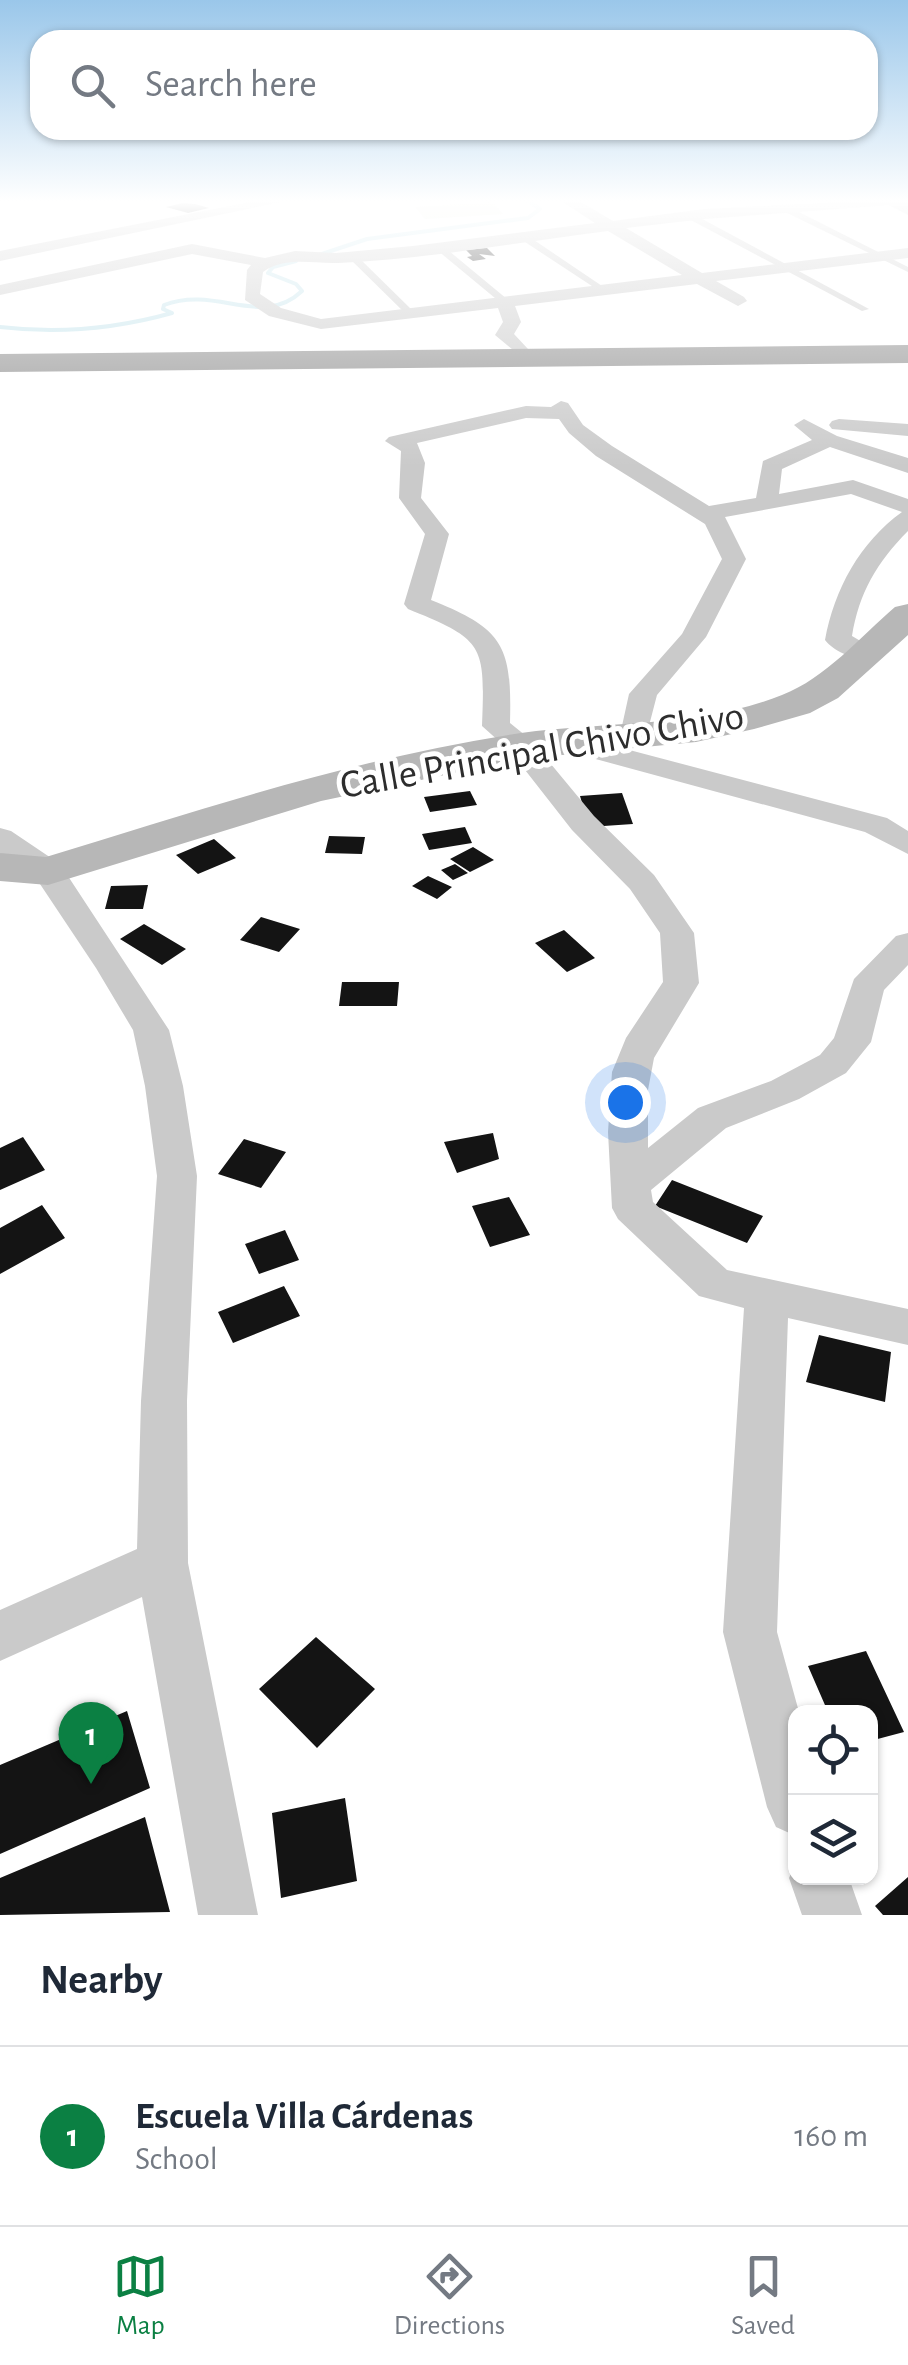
<!DOCTYPE html>
<html lang="en">
<head>
<meta charset="utf-8">
<style>
  body { margin:0; font-family:"Alegreya Sans",sans-serif; background:#f2f2f3; color:#1f2937 }
  .controls { position:absolute; right:30px; bottom:30px; display:grid; overflow:hidden; border-radius:20px; box-shadow:0 2px 8px #0004 }
  .controls button { width:90px; height:90px; display:grid; place-items:center; padding:0; border:0; border-bottom:2px solid #e0e1e3; background:#fff; color:#1f2937; font:50px sans-serif }
  .you { position:absolute; left:625px; top:1102px; width:35px; height:35px; margin:-25px; border:8px solid #fff; border-radius:50%; background:#1a73e8; box-shadow:0 0 0 15px #1a73e833 }
  .badge { display:grid; place-items:center; width:65px; height:65px; border-radius:50%; background:#0b8043; color:#fff; font-size:32px; font-weight:700 }
  .pin { position:absolute; translate:-50% -82px; filter:drop-shadow(0 2px 5px #0008) }
  .pin::after { content:''; position:absolute; top:52px; width:35px; height:30px; background:inherit; clip-path:polygon(0 0,100% 0,50% 100%) }
  .list { margin:0; padding:0; list-style:none }
  h2 { display:flex; justify-content:space-between; align-items:center; height:130px; margin:0; padding:0 40px; font-size:42px }
  h2 small { font-size:32px; font-weight:400; color:#747a83 }
  .list li { display:grid; grid-template-columns:65px 1fr auto; gap:30px; align-items:center; box-sizing:border-box; height:180px; padding:0 40px; border-top:2px solid #e0e1e3 }
  .list b { display:block; font-size:38px; white-space:nowrap }
  .list p { margin:0; font-size:32px; white-space:nowrap; color:#747a83 }
  .list em { font-size:32px; font-style:normal; color:#747a83 }
  .icon { flex:none; width:55px; height:55px; fill:none; stroke:currentColor; stroke-width:2; stroke-linecap:round; stroke-linejoin:round }
  .map { position:relative; flex:none; width:908px; height:1915px; overflow:hidden }
  .search { position:absolute; background:#fff; box-shadow:0 2px 8px #0004; left:30px; right:30px; top:30px; height:110px; display:flex; align-items:center; gap:25px; box-sizing:border-box; padding:0 35px; border-radius:30px; color:#747a83; font-size:38px }
  .sheet { height:310px; background:#fff }
  nav { display:flex; justify-content:space-around; align-items:center; box-sizing:border-box; height:140px; border-top:2px solid #e0e1e3; background:#fff; font-size:28px; color:#747a83 }
  nav a { display:grid; justify-items:center; gap:5px }
  nav .on { color:#0b8043 }
  .map>svg:first-child { display:block }
  .green { fill:#e6ebda }
  .lines { fill:none; stroke-linecap:round; stroke-linejoin:round }
  .stream { stroke:#c5e4ec; stroke-width:4 }
  .building { fill:#141414 }
  .lane { fill:#cacaca; fill-rule:evenodd }
  .street { fill:#cacaca; fill-rule:evenodd }
  .secondary { fill:#b7b7b7; fill-rule:evenodd }
  .highway { fill:#949494; fill-rule:evenodd }
  .labels { text-anchor:middle; dominant-baseline:central; stroke-width:10; stroke-linejoin:round; paint-order:stroke }
  .street-label { font-size:40px; fill:#2d2d2d; stroke:#fff }
</style>
</head>
<body>
<div class="map">
<svg width="908" height="1915" viewBox="0 0 908 1915">
  <rect width="100%" height="100%" fill="#fff"/>
  <path class="green" d="M492,202L503,214L425,219L415,207Z"/>
  <g class="lines">
    <path class="stream" d="M316,256L367,239L528,218L540,209L525,199
      M0,327C59,334 115,329 172,313L163,309L164,305C217,285 262,329 302,291L296,284L268,273L273,267L296,261"/>
  </g>
  <path class="building" d="M183,203L195,204L209,208L188,213L166,207Z
    M487,248L495,256L479,254L486,259L473,261L467,257L472,256L466,250Z
    M470,791L477,805L430,812L424,797Z
    M622,793L633,824L589,827L580,796Z
    M465,827L472,843L429,850L422,834Z
    M329,836L365,837L362,854L325,853Z
    M214,839L236,858L198,874L176,855Z
    M473,847L494,860L470,872L450,859Z
    M455,864L468,873L453,880L441,870Z
    M428,876L452,887L437,899L412,886Z
    M148,885L143,909H105L111,886Z
    M261,917L300,929L279,952L240,940Z
    M144,924L186,949L162,965L120,939Z
    M564,930L595,958L567,972L535,943Z
    M342,982H399L397,1006H339Z
    M493,1133L499,1159L457,1173L444,1142Z
    M23,1137L45,1170L0,1190V1148Z
    M244,1139L286,1152L261,1188L218,1174Z
    M672,1180L763,1216L747,1243L655,1206Z
    M509,1197L530,1235L490,1247L472,1206Z
    M42,1205L65,1238L0,1274V1228Z
    M285,1230L299,1260L259,1274L245,1244Z
    M284,1286L300,1316L233,1343L218,1312Z
    M819,1335L891,1352L885,1402L806,1382Z
    M316,1637L375,1689L317,1748L259,1689Z
    M866,1651L904,1732L870,1741V1712H828L808,1666Z
    M127,1711L150,1788L0,1854V1765Z
    M345,1798L357,1881L281,1898L272,1813Z
    M145,1817L170,1912L0,1915V1878Z
    M908,1877V1915H883L875,1906Z"/>
  <g class="lines">
    <path class="lane" d="M781,206H787L908,267V272L781,210Z
      M687,214H693L869,309L862,311L687,218Z
      M522,236H528L605,288L598,290L522,240Z
      M437,246H443L507,299V303H501L437,250Z
      M349,254H355L413,311V315H407L349,258Z"/>
    <path class="street" d="M265,199H295L0,261V251Z
      M558,199H576L613,221L704,209L896,199L890,205L704,219L626,228L702,273L908,248V258L716,281L744,297L747,301L738,306L697,284L515,306L521,322L514,334L528,349L519,355L495,335L503,322L498,308L321,329L269,316L245,300L247,270L251,265L192,254L0,295V285L192,244L265,258L295,251L336,253L413,246L595,223ZM608,231L682,275L321,319L281,308L260,294L263,272C286,256 312,264 338,263C428,259 519,242 608,231Z
      M561,401L568,403L583,425L612,446L709,506L756,498L763,461L812,440L794,425L804,419L837,436L908,458V473L830,447L782,469L779,494L853,480L908,499V531C877,562 859,593 852,636L879,652L875,658C859,662 835,653 825,640C834,590 860,542 902,512L851,494L725,517L746,559L706,637L657,695L645,741H625L620,735L629,694L682,634L722,559L705,524L596,456L569,433L559,419L526,418L417,443L425,463L421,498L449,534L431,600C504,629 512,646 510,723L531,740L594,816L654,875L694,933L699,983L654,1058L648,1090V1148L698,1108L771,1081L820,1055L834,1038L854,979L896,936L908,933V965L884,990L871,1042L846,1073L799,1099L726,1128L651,1190L653,1202L727,1270L908,1309V1345L788,1318L777,1632L799,1712H796V1836L776,1827L767,1807L723,1632L744,1308L699,1296L618,1219L612,1208L608,1132L612,1072L626,1038L663,982L660,933L630,889L572,830L511,752L482,726C485,645 485,640 408,609L404,604L425,534L399,498L401,451L385,441L389,437L526,406L551,407Z
      M839,419L908,424V436L832,429L829,425L832,421Z
      M565,733L887,818L908,831V854L865,832L555,748L550,742L555,736Z
      M0,828L11,831L60,864L169,1030L183,1086L197,1176L187,1401L188,1563L258,1915H198L142,1597L0,1661V1610L137,1549L141,1401L157,1176L145,1086L133,1030L96,968L36,878L0,853Z
      M796,1863V1878H849L862,1915H802L789,1878Z"/>
    <path class="secondary" d="M877,199L908,201V215Z
      M908,604V635L838,698L810,713L754,729L696,742L521,759L321,801L48,885L0,881V853L46,857C202,809 359,757 521,733C608,721 699,728 782,695C826,678 860,637 895,607Z"/>
    <path class="highway" d="M908,345V363L0,372V354Z"/>
  </g>
  <linearGradient id="sky" x2="0" y2="1"><stop stop-color="#9ac7ea"/><stop offset="0.43" stop-color="#fff"/><stop offset="1" stop-color="#fff" stop-opacity="0"/></linearGradient>
  <rect width="908" height="467" fill="url(#sky)"/>
  <g class="labels">
    <g class="street-label">
      <text transform="translate(542 751) rotate(-10)">Calle Principal Chivo Chivo</text>
    </g>
  </g>
</svg>
<div class="controls">
<button><svg class="icon" aria-label="locate" viewBox="0 0 24 24"><circle cx="12" cy="12" r="6"/><path d="M12 2v4M12 18v4M2 12h4M18 12h4"/></svg></button>
<button><svg class="icon" aria-label="layers" viewBox="0 0 24 24"><path d="M12 4l9 5-9 5-9-5zM3 14l9 5 9-5"/></svg></button>
</div>
<div class="you"></div>
<div class="pin badge" style="left:91px;top:1784px">1</div>
<div class="search"><svg class="icon" aria-label="search" viewBox="0 0 24 24"><circle cx="10" cy="10" r="6"/><path d="M15 15l6 6"/></svg>Search here</div>
</div>
<section class="sheet">
<h2>Nearby<small></small></h2>
<ul class="list">
<li><span class="badge">1</span><div><b>Escuela Villa Cárdenas</b><p>School</p></div><em>160 m</em></li>
</ul>
</section>
<nav>
<a class="on"><svg class="icon" aria-label="map" viewBox="0 0 24 24"><path d="M3 6l6-2 6 2 6-2v14l-6 2-6-2-6 2zM9 4v14M15 6v14"/></svg>Map</a>
<a><svg class="icon" aria-label="directions" viewBox="0 0 24 24"><path d="M12 3l9 9-9 9-9-9zM9 14v-3h6M13 9l2 2-2 2"/></svg>Directions</a>
<a><svg class="icon" aria-label="saved" viewBox="0 0 24 24"><path d="M7 4h10v16l-5-4-5 4z"/></svg>Saved</a>
</nav>
</body>
</html>
